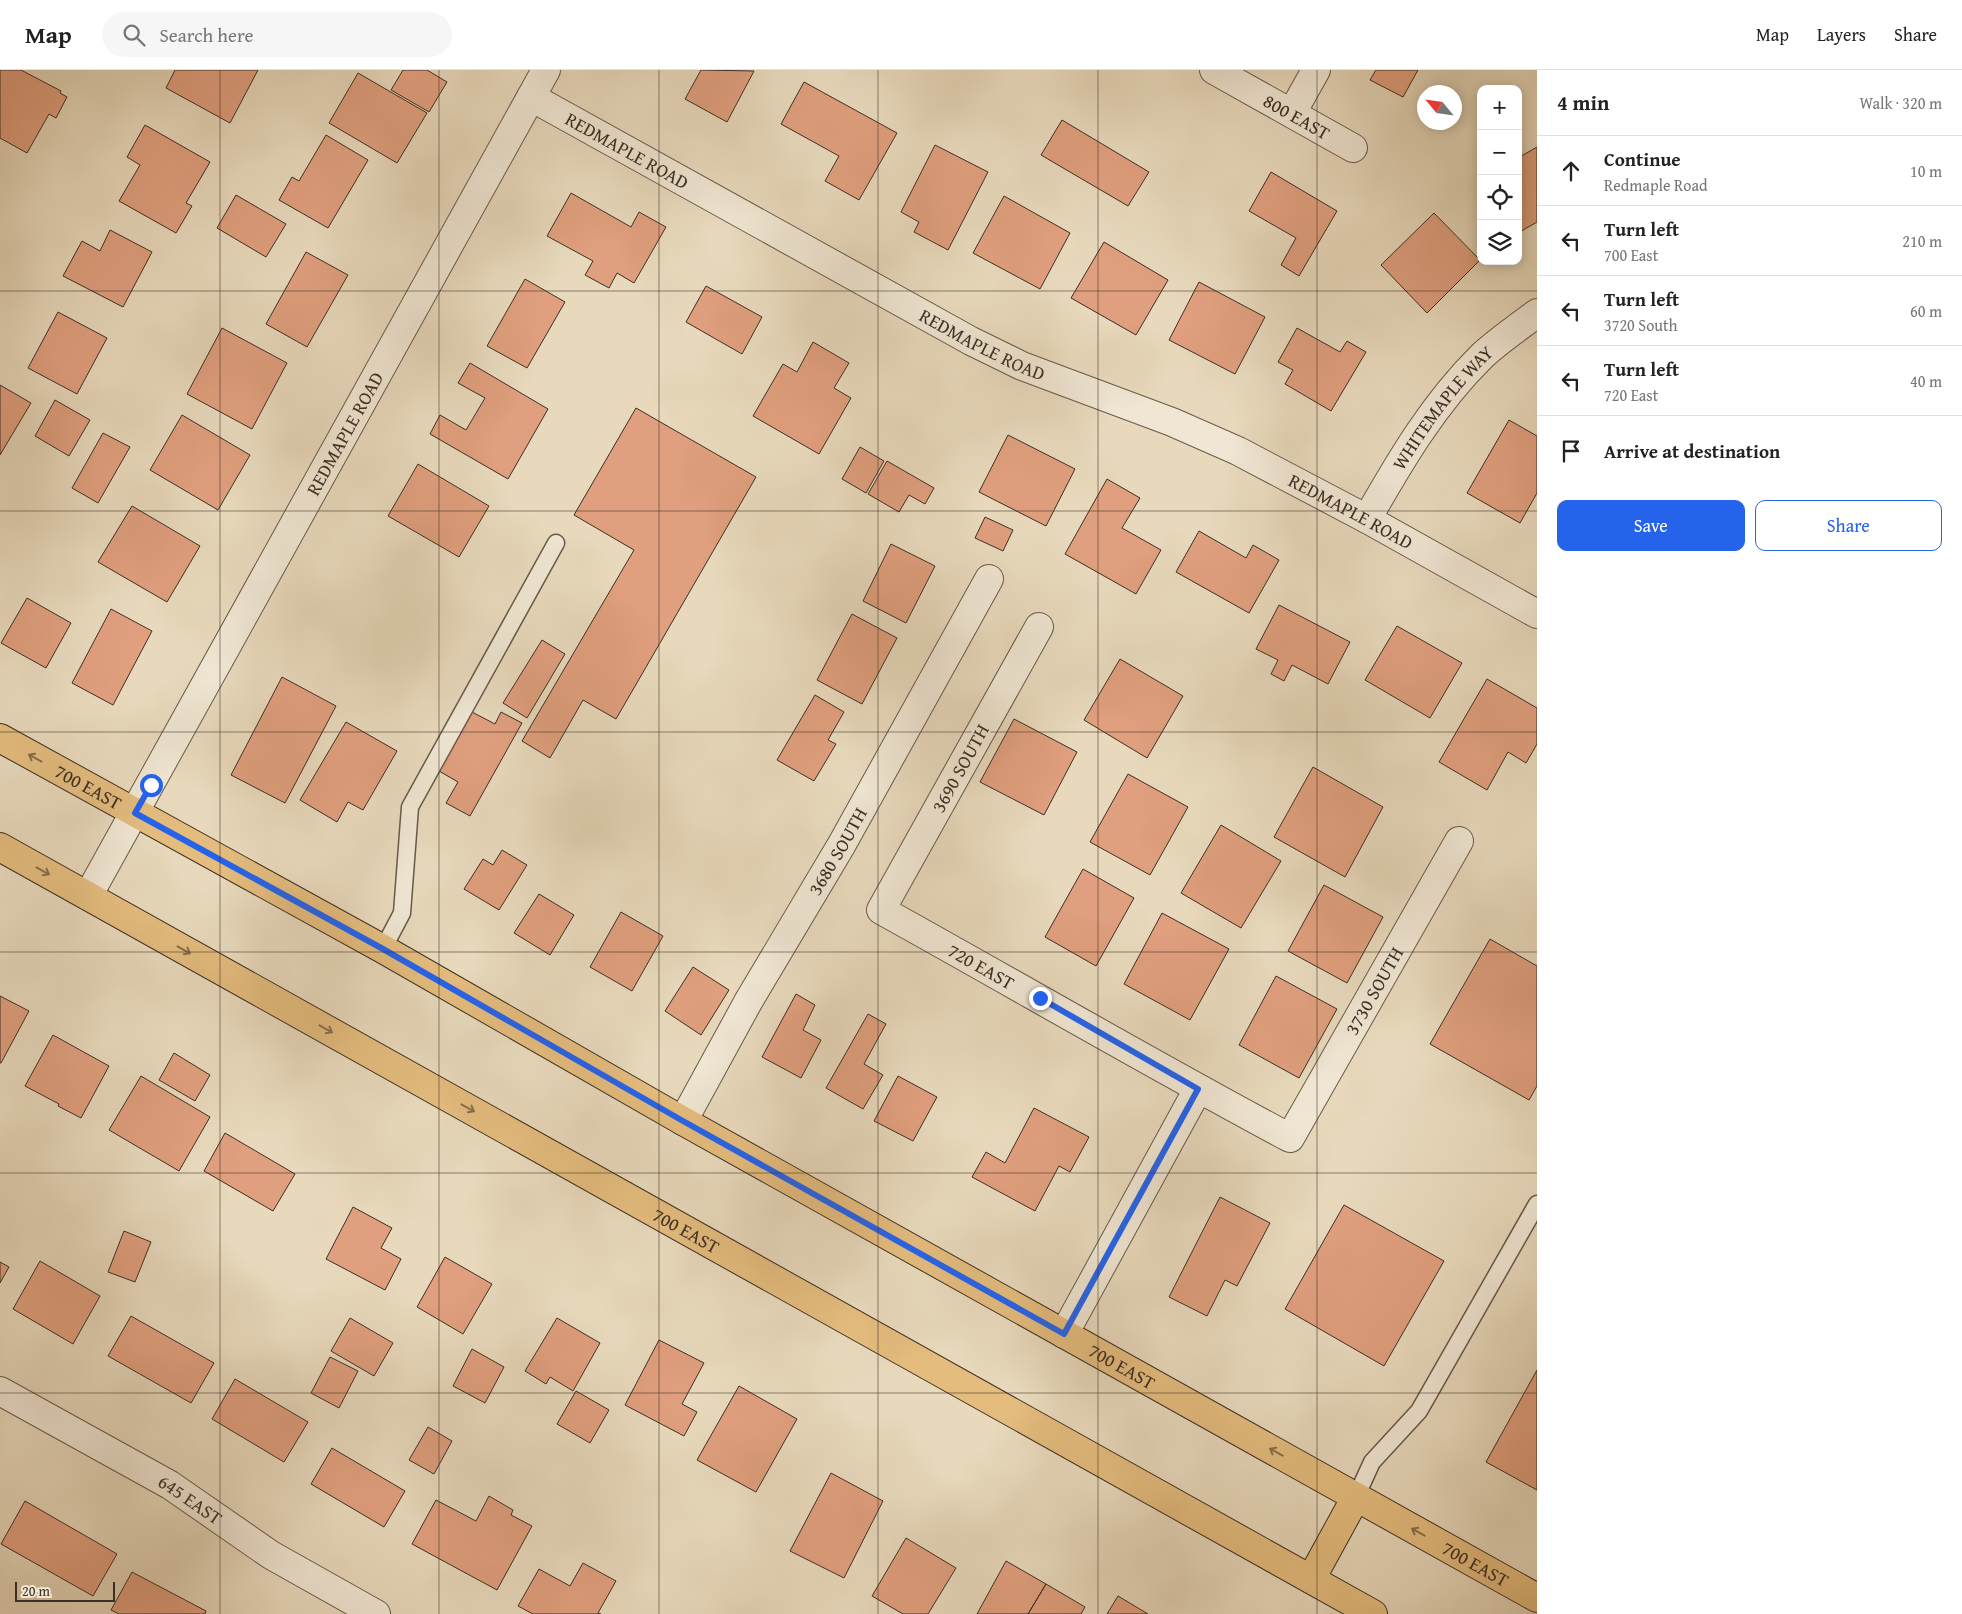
<!DOCTYPE html>
<html lang="en">
<head>
<meta charset="utf-8">
<style>
  body { margin:0; font-family:"Gentium Book Plus",serif; background:#f6f6f6; color:#222 }
  .controls { position:absolute; right:15px; top:15px; display:grid; overflow:hidden; border-radius:10px; box-shadow:0 2px 12px #0003 }
  .controls button { width:45px; height:45px; display:grid; place-items:center; padding:0; border:0; border-bottom:1px solid #e0e0e0; background:#fff; color:#222; font:25px sans-serif }
  .compass { position:absolute; left:1417px; top:15px; width:45px; height:45px; border-radius:50%; background:#fff; box-shadow:0 2px 12px #0003; rotate:299deg }
  .scale { position:absolute; left:15px; bottom:12px; width:100px; box-sizing:border-box; padding-left:5px; border:2px solid #3d2f24; border-top:0; font-size:14px; line-height:18px; white-space:nowrap; color:#3d2f24; -webkit-text-stroke:4px #f0e6d3; paint-order:stroke }
  .stop { position:absolute; width:15px; height:15px; margin:-11px; border:4px solid #2563eb; border-radius:50%; background:#fff }
  .stop.end { background:#2563eb; border-color:#fff; box-shadow:0 1px 5px #0008 }
  .list { margin:0; padding:0; list-style:none }
  h2 { display:flex; justify-content:space-between; align-items:center; height:65px; margin:0; padding:0 20px; font-size:21px }
  h2 small { font-size:16px; font-weight:400; color:#767676 }
  .list li { display:grid; grid-template-columns:32px 1fr auto; gap:15px; align-items:center; box-sizing:border-box; height:70px; padding:0 20px; border-top:1px solid #e0e0e0 }
  .list b { display:block; font-size:19px; white-space:nowrap }
  .list p { margin:0; font-size:16px; white-space:nowrap; color:#767676 }
  .list em { font-size:16px; font-style:normal; color:#767676 }
  .actions { display:flex; gap:10px; padding:15px 20px }
  .actions a { flex:1; padding:11px 0; border:1px solid #2563eb; border-radius:10px; text-align:center; font-size:18px; color:#2563eb }
  .actions .main { background:#2563eb; color:#fff }
  .icon { flex:none; width:28px; height:28px; fill:none; stroke:currentColor; stroke-width:2; stroke-linecap:round; stroke-linejoin:round }
  .map { position:relative; flex:none; width:1537px; height:1544px; overflow:hidden }
  header { display:flex; align-items:center; gap:30px; box-sizing:border-box; height:70px; padding:0 25px; background:#fff; border-bottom:1px solid #e0e0e0 }
  header strong { font-size:24px }
  nav { display:flex; gap:28px; margin-inline-start:auto; font-size:18px }
  .search { width:350px; height:45px; background:#f6f6f6; display:flex; align-items:center; gap:12px; box-sizing:border-box; padding:0 18px; border-radius:28px; color:#767676; font-size:19px }
  main { display:flex }
  aside { flex:1; background:#fff }
  .map>svg:first-child { display:block }
  .building { fill:#e09f7e; stroke:#3d2f24 }
  .lines { fill:none; stroke-linecap:round; stroke-linejoin:round }
  .lane-casing { stroke:#685a4a; stroke-width:19 }
  .street-casing { stroke:#685a4a; stroke-width:30 }
  .primary-casing { stroke:#3d2f24; stroke-width:30 }
  .lane { stroke:#f0e6d3; stroke-width:16 }
  .street { stroke:#f0e6d3; stroke-width:28 }
  .primary { stroke:#e4bc7e; stroke-width:28 }
  .oneway { stroke:#886e4c }
  .route { stroke:#2563eb; stroke-width:6 }
  .grid { fill:none; stroke:#3d2f24; stroke-width:1; stroke-opacity:0.55 }
  .labels { text-anchor:middle; dominant-baseline:central; stroke-width:4.5; stroke-linejoin:round; paint-order:stroke }
  .street-label { font-size:19px; fill:#3d2f24; stroke:#f0e6d3 }
</style>
</head>
<body>
<header>
<strong>Map</strong>
<div class="search"><svg class="icon" aria-label="search" viewBox="0 0 24 24"><circle cx="10" cy="10" r="6"/><path d="M15 15l6 6"/></svg>Search here</div>
<nav><a>Map</a><a>Layers</a><a>Share</a></nav>
</header>
<main>
<div class="map">
<svg width="1537" height="1544" viewBox="0 0 1537 1544">
  <rect width="100%" height="100%" fill="#e8d9bc"/>
  <filter id="stains"><feTurbulence type="fractalNoise" baseFrequency=".004" numOctaves="4"/><feColorMatrix values="0 0 0 0 .2 0 0 0 0 .09 0 0 0 0 .02 0 0 0 .5 -.17"/></filter>
  <radialGradient id="worn" r=".72"><stop offset=".6" stop-color="#630" stop-opacity="0"/><stop offset="1" stop-color="#630" stop-opacity=".3"/></radialGradient>
  <path class="building" d="M0,0H21L61,21L60,23L67,27L56,48L49,44L27,83L0,68Z
    M175,0H258L230,53L166,18Z
    M403,0H427L447,12L429,42L391,20Z
    M701,0L754,1L727,52L685,29Z
    M1376,0H1418L1403,27L1370,10Z
    M358,3L427,43L397,93L329,53Z
    M804,12L897,63L859,130L825,111L839,86L781,54Z
    M1062,50L1149,102L1128,136L1041,85Z
    M145,55L210,92L186,133L192,136L176,163L119,131L140,95L127,87Z
    M326,65L368,90L328,158L279,130L292,107L299,111Z
    M935,75L988,102L948,180L914,162L919,152L901,142Z
    M1537,77V152L1518,163V88Z
    M1271,102L1337,141L1299,206L1281,195L1296,168L1249,141Z
    M571,123L631,157L639,142L666,157L634,213L617,203L609,218L585,205L593,191L547,166Z
    M236,125L286,154L266,187L217,158Z
    M1004,126L1070,163L1040,219L973,183Z
    M1434,143L1480,190L1427,243L1381,195Z
    M110,160L152,182L123,237L63,206L82,171L100,181Z
    M1104,172L1168,210L1136,265L1071,228Z
    M306,182L348,205L307,277L266,254Z
    M525,209L565,232L527,298L487,276Z
    M1199,212L1265,247L1235,304L1169,270Z
    M706,216L762,247L742,284L686,252Z
    M58,242L107,268L77,324L28,298Z
    M222,258L287,293L252,359L187,324Z
    M1297,258L1340,282L1347,271L1366,282L1331,341L1285,314L1293,300L1278,292Z
    M813,272L849,293L834,318L851,328L819,384L753,346L783,294L797,302Z
    M470,293L548,339L508,409L430,364L440,345L466,360L485,328L458,313Z
    M0,315L31,333L0,385Z
    M55,330L90,350L69,386L35,366Z
    M636,338L756,407L616,649L583,630L550,688L522,671L634,480L574,445Z
    M182,345L250,385L218,440L150,400Z
    M1509,350L1537,366V423L1520,453L1467,423Z
    M103,363L130,377L98,433L72,418Z
    M1008,365L1075,399L1046,456L979,422Z
    M860,377L884,391L866,423L842,409Z
    M887,391L934,418L925,434L909,425L899,442L868,424Z
    M418,394L489,436L459,487L388,446Z
    M1107,409L1140,428L1122,458L1161,480L1136,524L1065,484Z
    M132,436L200,476L167,532L98,492Z
    M985,447L1013,460L1003,481L975,468Z
    M1199,461L1246,488L1253,475L1279,490L1249,543L1176,502Z
    M891,474L935,496L906,553L863,531Z
    M27,528L71,553L46,598L1,573Z
    M1279,535L1350,572L1328,614L1292,595L1284,611L1271,604L1278,590L1256,579Z
    M111,539L152,561L113,635L72,613Z
    M852,544L897,568L862,634L817,610Z
    M1397,556L1462,593L1430,648L1365,610Z
    M542,570L565,584L527,648L503,633Z
    M1120,589L1183,626L1147,688L1084,650Z
    M282,607L336,636L285,733L231,705Z
    M1487,609L1537,638V674L1526,693L1508,682L1487,720L1439,692Z
    M815,625L844,642L828,670L836,674L814,711L777,690Z
    M472,642L495,654L501,642L522,653L470,746L446,733L458,712L439,701Z
    M1014,649L1077,682L1044,745L980,712Z
    M346,652L397,681L363,740L348,732L337,752L300,730Z
    M1313,697L1383,737L1345,807L1274,767Z
    M1128,704L1188,737L1150,805L1090,772Z
    M1221,755L1281,791L1241,858L1181,823Z
    M502,780L527,795L499,840L464,819L483,789L493,795Z
    M1083,799L1134,828L1096,896L1045,867Z
    M1324,815L1383,847L1347,913L1288,881Z
    M539,824L574,845L550,885L514,863Z
    M621,842L663,866L632,921L590,897Z
    M1162,843L1229,879L1190,950L1124,914Z
    M1490,869L1537,896V1016L1529,1030L1430,974Z
    M693,897L729,920L701,965L665,941Z
    M1276,906L1337,939L1299,1008L1239,975Z
    M796,924L815,935L803,960L821,970L801,1008L762,987Z
    M0,926L29,941L1,993H0Z
    M868,944L886,954L864,994L883,1005L863,1039L826,1018Z
    M53,965L109,996L81,1048L58,1036L59,1034L25,1016Z
    M174,983L210,1005L195,1031L159,1010Z
    M141,1006L210,1047L179,1101L109,1060Z
    M898,1006L937,1027L913,1071L874,1051Z
    M1034,1038L1089,1067L1070,1102L1059,1096L1035,1141L972,1107L986,1082L1005,1093Z
    M225,1063L295,1104L273,1141L204,1101Z
    M1220,1127L1270,1153L1237,1216L1225,1210L1207,1246L1169,1227Z
    M1344,1135L1444,1191L1384,1296L1285,1239Z
    M353,1137L392,1158L381,1178L401,1189L385,1220L326,1189Z
    M124,1161L151,1172L135,1212L108,1202Z
    M445,1187L492,1214L463,1264L417,1237Z
    M40,1191L100,1226L73,1274L13,1239Z
    M0,1192L9,1197L0,1213Z
    M131,1246L214,1293L191,1333L108,1286Z
    M350,1248L393,1273L374,1306L331,1281Z
    M557,1248L600,1273L573,1321L550,1307L546,1314L525,1301Z
    M659,1270L704,1293L682,1334L697,1342L684,1366L625,1335Z
    M472,1279L504,1297L485,1333L453,1316Z
    M330,1287L358,1301L339,1338L311,1323Z
    M1537,1300V1420L1486,1392Z
    M235,1309L308,1352L284,1392L212,1349Z
    M739,1316L797,1349L756,1422L697,1390Z
    M576,1321L609,1340L590,1373L557,1354Z
    M428,1357L452,1371L434,1404L409,1390Z
    M332,1378L405,1421L384,1457L311,1414Z
    M831,1403L883,1431L844,1508L790,1481Z
    M489,1426L513,1440L511,1445L532,1456L497,1520L412,1474L436,1430L476,1451Z
    M25,1431L117,1484L93,1526L1,1474Z
    M906,1468L956,1498L928,1544H903L872,1526Z
    M1006,1491L1046,1514L1028,1544H977Z
    M583,1493L616,1511L598,1543L601,1544H533L518,1536L539,1499L570,1516Z
    M132,1502L206,1541L205,1544H119L111,1540Z
    M1046,1514L1085,1537L1081,1544H1028Z
    M1118,1526L1148,1544H1107Z"/>
  <g class="lines">
    <defs>
      <path id="lane" d="M383,879L402,843L410,737L556,473
        M1356,1427L1372,1392L1419,1341L1537,1134"/>
      <g id="street">
        <path id="s1" d="M1214,0L1353,78"/>
        <path id="s2" d="M531,27L971,271L1022,296L1172,352L1238,381L1367,449L1537,544"/>
        <path d="M1292,43L1316,0"/>
        <path id="s3" d="M1367,449C1400,391 1434,333 1482,286C1499,270 1519,257 1537,243"/>
        <path id="s4" d="M1039,557L881,840C1018,916 1153,995 1290,1068L1459,771"/>
        <path id="s5" d="M88,826L546,0"/>
        <path id="s6" d="M683,1051L748,932L842,774L989,509"/>
        <path d="M1064,1264L1198,1019"/>
        <path id="s7" d="M0,1321L170,1415L271,1485L376,1544"/>
      </g>
      <g id="primary">
        <path id="s8" d="M0,668L383,879L683,1051L1537,1528"/>
        <path id="s9" d="M0,777L1373,1544"/>
        <path d="M1311,1509L1356,1427"/>
      </g>
    </defs>
    <use href="#lane" class="lane-casing"/>
    <use href="#street" class="street-casing"/>
    <use href="#primary" class="primary-casing"/>
    <use href="#lane" class="lane"/>
    <use href="#street" class="street"/>
    <use href="#primary" class="primary"/>
  </g>
  <defs><path id="oneway-shaft" d="M-6 0H5M1.5-3L5.5 0L1.5 3" fill="none" stroke-width="1.6" stroke-linecap="round" stroke-linejoin="round" transform="scale(1.25)"/></defs>
  <g class="oneway">
    <use href="#oneway-shaft" transform="translate(35 688) rotate(-151)"/>
    <use href="#oneway-shaft" transform="translate(43 801) rotate(29)"/>
    <use href="#oneway-shaft" transform="translate(184 880) rotate(29)"/>
    <use href="#oneway-shaft" transform="translate(326 959) rotate(29)"/>
    <use href="#oneway-shaft" transform="translate(468 1038) rotate(29)"/>
    <use href="#oneway-shaft" transform="translate(1276 1382) rotate(-151)"/>
    <use href="#oneway-shaft" transform="translate(1418 1462) rotate(-151)"/>
  </g>
  <g class="lines">
    <path class="route" d="M151,715L135,743L383,879L683,1051L1064,1264L1198,1019L1040,928"/>
  </g>
  <path class="grid" d="M220,0V1544M439,0V1544M659,0V1544M878,0V1544M1098,0V1544M1317,0V1544M0,221H1537M0,441H1537M0,662H1537M0,882H1537M0,1103H1537M0,1323H1537"/>
  <g class="labels">
    <g class="street-label">
      <text stroke="none"><textPath href="#s1" startOffset="95">800 EAST</textPath></text>
      <text stroke="none"><textPath href="#s2" startOffset="110">REDMAPLE ROAD</textPath></text>
      <text stroke="none"><textPath href="#s2" startOffset="515">REDMAPLE ROAD</textPath></text>
      <text stroke="none"><textPath href="#s3" startOffset="135">WHITEMAPLE WAY</textPath></text>
      <text stroke="none"><textPath href="#s5" startOffset="529">REDMAPLE ROAD</textPath></text>
      <text stroke="none"><textPath href="#s2" startOffset="920">REDMAPLE ROAD</textPath></text>
      <text transform="translate(960 698) rotate(-61)">3690 SOUTH</text>
      <text stroke="none"><textPath href="#s8" startOffset="101">700 EAST</textPath></text>
      <text stroke="none"><textPath href="#s6" startOffset="311">3680 SOUTH</textPath></text>
      <text stroke="none"><textPath href="#s4" startOffset="439">720 EAST</textPath></text>
      <text stroke="none"><textPath href="#s4" startOffset="962">3730 SOUTH</textPath></text>
      <text stroke="none"><textPath href="#s9" startOffset="786">700 EAST</textPath></text>
      <text stroke="none"><textPath href="#s8" startOffset="1286">700 EAST</textPath></text>
      <text stroke="none"><textPath href="#s7" startOffset="219">645 EAST</textPath></text>
      <text stroke="none"><textPath href="#s8" startOffset="1691">700 EAST</textPath></text>
    </g>
  </g>
  <rect width="100%" height="100%" filter="url(#stains)"/>
  <rect width="100%" height="100%" fill="url(#worn)"/>
</svg>
<div class="controls">
<button>+</button>
<button>−</button>
<button><svg class="icon" aria-label="locate" viewBox="0 0 24 24"><circle cx="12" cy="12" r="6"/><path d="M12 2v4M12 18v4M2 12h4M18 12h4"/></svg></button>
<button><svg class="icon" aria-label="layers" viewBox="0 0 24 24"><path d="M12 4l9 5-9 5-9-5zM3 14l9 5 9-5"/></svg></button>
</div>
<svg class="compass" viewBox="-18 -18 36 36"><path d="M0-13l5 13h-10z" fill="#e53935"/><path d="M0 13l5-13h-10z" fill="#767676"/></svg>
<div class="scale">20 m</div>
<div class="stop" style="left:151px;top:715px"></div>
<div class="stop end" style="left:1040px;top:928px"></div>
</div>
<aside>
<h2>4 min<small>Walk · 320 m</small></h2>
<ul class="list">
<li><svg class="icon" aria-label="ahead" viewBox="0 0 24 24"><path d="M12 20V5M6 11l6-6 6 6"/></svg><div><b>Continue</b><p>Redmaple Road</p></div><em>10 m</em></li>
<li><svg class="icon" aria-label="left" viewBox="0 0 24 24"><path d="M17 20v-9H6M10 6l-5 5 5 5"/></svg><div><b>Turn left</b><p>700 East</p></div><em>210 m</em></li>
<li><svg class="icon" aria-label="left" viewBox="0 0 24 24"><path d="M17 20v-9H6M10 6l-5 5 5 5"/></svg><div><b>Turn left</b><p>3720 South</p></div><em>60 m</em></li>
<li><svg class="icon" aria-label="left" viewBox="0 0 24 24"><path d="M17 20v-9H6M10 6l-5 5 5 5"/></svg><div><b>Turn left</b><p>720 East</p></div><em>40 m</em></li>
<li><svg class="icon" aria-label="arrive" viewBox="0 0 24 24"><path d="M6 21V4h12l-3 4 3 4H6"/></svg><div><b>Arrive at destination</b></div></li>
</ul>
<div class="actions"><a class="main">Save</a><a>Share</a></div>
</aside>
</main>
</body>
</html>
